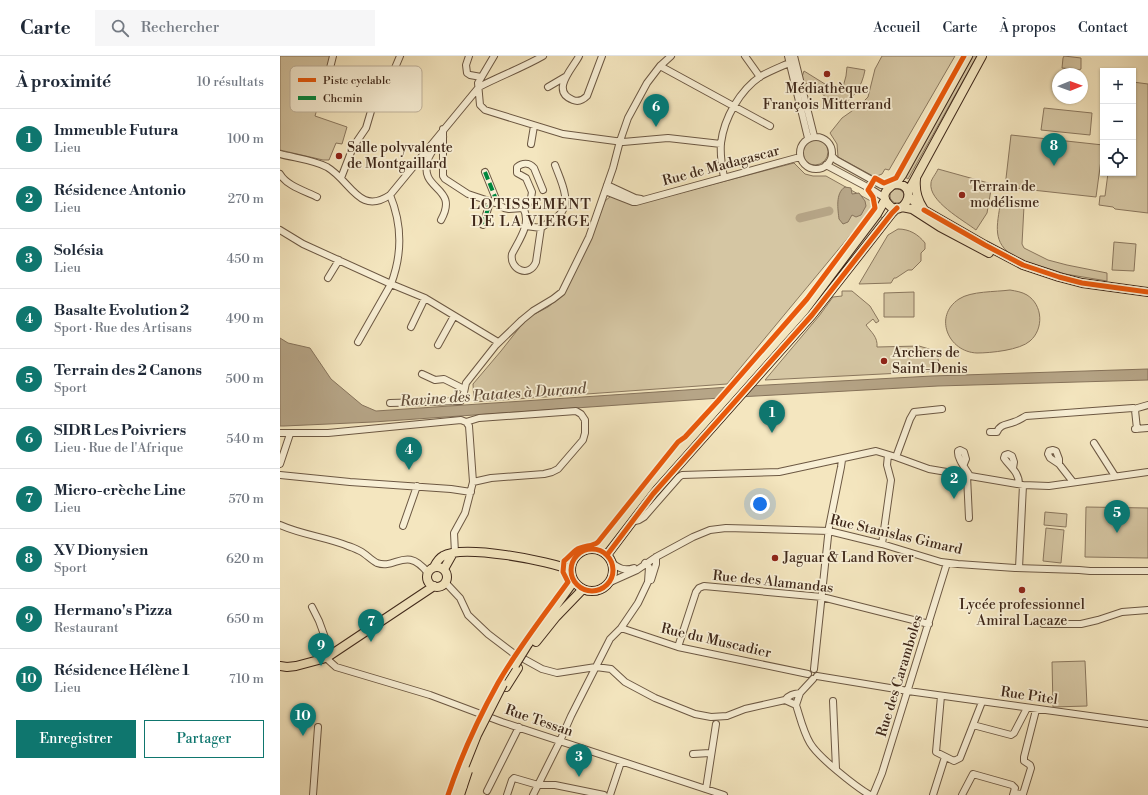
<!DOCTYPE html>
<html lang="fr">
<head>
<meta charset="utf-8">
<style>
  body { margin:0; font-family:"Libre Bodoni",serif; background:#f6f6f7; color:#1f2937 }
  .controls { position:absolute; right:12px; top:12px; display:grid; overflow:hidden; border-radius:0px; box-shadow:0 1px 3px #0004 }
  .controls button { width:36px; height:36px; display:grid; place-items:center; padding:0; border:0; border-bottom:1px solid #e0e1e3; background:#fff; color:#1f2937; font:20px sans-serif }
  .compass { position:absolute; left:772px; top:12px; width:36px; height:36px; border-radius:50%; background:#fff; box-shadow:0 1px 3px #0004; rotate:89deg }
  .you { position:absolute; left:480px; top:448px; width:14px; height:14px; margin:-10px; border:3px solid #fff; border-radius:50%; background:#1a73e8; box-shadow:0 0 0 6px #1a73e833 }
  .badge { display:grid; place-items:center; width:26px; height:26px; border-radius:50%; background:#0f766e; color:#fff; font-size:13px; font-weight:700 }
  .pin { position:absolute; translate:-50% -33px; filter:drop-shadow(0 1px 2px #0008) }
  .pin::after { content:''; position:absolute; top:21px; width:14px; height:12px; background:inherit; clip-path:polygon(0 0,100% 0,50% 100%) }
  .list { margin:0; padding:0; list-style:none }
  h2 { display:flex; justify-content:space-between; align-items:center; height:52px; margin:0; padding:0 16px; font-size:17px }
  h2 small { font-size:13px; font-weight:400; color:#747a83 }
  .list li { display:grid; grid-template-columns:26px 1fr auto; gap:12px; align-items:center; box-sizing:border-box; height:60px; padding:0 16px; border-top:1px solid #e0e1e3 }
  .list b { display:block; font-size:15px; white-space:nowrap }
  .list p { margin:0; font-size:13px; white-space:nowrap; color:#747a83 }
  .list em { font-size:13px; font-style:normal; color:#747a83 }
  .actions { display:flex; gap:8px; padding:12px 16px }
  .actions a { flex:1; padding:9px 0; border:1px solid #0f766e; border-radius:0px; text-align:center; font-size:14px; color:#0f766e }
  .actions .main { background:#0f766e; color:#fff }
  .icon { flex:none; width:22px; height:22px; fill:none; stroke:currentColor; stroke-width:2; stroke-linecap:round; stroke-linejoin:round }
  .map { position:relative; flex:none; width:868px; height:739px; overflow:hidden }
  header { display:flex; align-items:center; gap:24px; box-sizing:border-box; height:56px; padding:0 20px; background:#fff; border-bottom:1px solid #e0e1e3 }
  header strong { font-size:19px }
  nav { display:flex; gap:22px; margin-inline-start:auto; font-size:14px }
  .search { width:280px; height:36px; background:#f6f6f7; display:flex; align-items:center; gap:10px; box-sizing:border-box; padding:0 14px; border-radius:0px; color:#747a83; font-size:15px }
  main { display:flex }
  aside { flex:1; background:#fff }
  .map>svg:first-child { display:block }
  .green { fill:#d5c6a3; stroke:#8a775e }
  .water { fill:#b6a587; stroke:#86735b }
  .lines { fill:none; stroke-linecap:round; stroke-linejoin:round }
  .river { stroke:#b6a587; stroke-width:9 }
  .minor-casing { stroke:#6c5843; stroke-width:8 }
  .major-casing { stroke:#3f281a; stroke-width:10 }
  .minor { stroke:#f8efd5; stroke-width:6 }
  .major { stroke:#f4e6bf; stroke-width:8 }
  .major-bridge-casing { stroke:#3f281a; stroke-width:10; stroke-linecap:butt }
  .major-bridge { stroke:#f4e6bf; stroke-width:8 }
  .quiet { stroke:#00873e; stroke-width:4; stroke-dasharray:8 4; stroke-linecap:butt }
  .cycleway-casing { stroke:#f8efd5; stroke-width:8 }
  .cycleway { stroke:#e8590c; stroke-width:5 }
  .poi-dot { fill:#8f2418; stroke:#f8efd5; stroke-width:1.5 }
  .labels { text-anchor:middle; dominant-baseline:central; stroke-width:3.5; stroke-linejoin:round; paint-order:stroke }
  .poi-label { font-size:14px; fill:#3f281a; stroke:#f8efd5; text-anchor:start }
  .street-label { font-size:14px; fill:#3f281a; stroke:#f8efd5 }
  .neighbourhood-label { font-size:15px; letter-spacing:1px; fill:#3f281a; stroke:#f8efd5 }
  .water-label { font-size:15px; font-style:italic; fill:#634e3b; stroke:#f8efd5 }
  .key { fill:#f8efd5; stroke:#c0b39d; stroke-width:1 }
  .key-label { font-size:11px; fill:#3f281a }
</style>
</head>
<body>
<header>
<strong>Carte</strong>
<div class="search"><svg class="icon" aria-label="search" viewBox="0 0 24 24"><circle cx="10" cy="10" r="6"/><path d="M15 15l6 6"/></svg>Rechercher</div>
<nav><a>Accueil</a><a>Carte</a><a>À propos</a><a>Contact</a></nav>
</header>
<main>
<aside>
<h2>À proximité<small>10 résultats</small></h2>
<ul class="list">
<li><span class="badge">1</span><div><b>Immeuble Futura</b><p>Lieu</p></div><em>100 m</em></li>
<li><span class="badge">2</span><div><b>Résidence Antonio</b><p>Lieu</p></div><em>270 m</em></li>
<li><span class="badge">3</span><div><b>Solésia</b><p>Lieu</p></div><em>450 m</em></li>
<li><span class="badge">4</span><div><b>Basalte Evolution 2</b><p>Sport · Rue des Artisans</p></div><em>490 m</em></li>
<li><span class="badge">5</span><div><b>Terrain des 2 Canons</b><p>Sport</p></div><em>500 m</em></li>
<li><span class="badge">6</span><div><b>SIDR Les Poivriers</b><p>Lieu · Rue de l'Afrique</p></div><em>540 m</em></li>
<li><span class="badge">7</span><div><b>Micro-crèche Line</b><p>Lieu</p></div><em>570 m</em></li>
<li><span class="badge">8</span><div><b>XV Dionysien</b><p>Sport</p></div><em>620 m</em></li>
<li><span class="badge">9</span><div><b>Hermano's Pizza</b><p>Restaurant</p></div><em>650 m</em></li>
<li><span class="badge">10</span><div><b>Résidence Hélène 1</b><p>Lieu</p></div><em>710 m</em></li>
</ul>
<div class="actions"><a class="main">Enregistrer</a><a>Partager</a></div>
</aside>
<div class="map">
<svg width="868" height="739" viewBox="0 0 868 739">
  <rect width="100%" height="100%" fill="#f4e6bf"/>
  <filter id="stains"><feTurbulence type="fractalNoise" baseFrequency=".005" numOctaves="4"/><feColorMatrix values="0 0 0 0 .2 0 0 0 0 .09 0 0 0 0 .02 0 0 0 .5 -.17"/></filter>
  <radialGradient id="worn" r=".72"><stop offset=".6" stop-color="#630" stop-opacity="0"/><stop offset="1" stop-color="#630" stop-opacity=".3"/></radialGradient>
  <path class="green" d="M0,0H52L35,60L67,71L62,88L56,87L49,104H43L0,94Z
    M602,0H675L609,114L605,113L602,118L597,120L594,118L593,120L558,101L557,88L550,77L562,62L579,50L588,41L595,13Z
    M693,0H697L628,123L625,121Z
    M784,0L801,2V13L799,14L782,12L783,2Z
    M567,11L585,14C582,31 573,44 557,52L533,29L528,27L523,28L522,21L524,15L561,38L564,33L563,31L566,20Z
    M853,26L868,28V157L835,153L833,151L819,149L820,140H825L828,117H853Z
    M764,52L812,57L810,79L761,74Z
    M731,79L823,89L816,141L725,131Z
    M522 96a13 13 0 1 1 26 0a13 13 0 1 1-26 0Z
    M514,107L525,118L533,120H546L596,148L447,328L194,346L193,328L221,295L247,262L268,251L282,240L309,188L325,145L331,140L354,149Z
    M658,113L712,128L707,157L696,174C683,164 648,145 651,127C651,123 656,118 658,113Z
    M610 140a7 7 0 1 1 14 0a7 7 0 1 1-14 0Z
    M723,148L744,150L742,188L744,192L768,204L787,209L827,217V225L785,218L738,203C713,189 716,174 720,150Z
    M600,160L604,163L541,243L327,495L324,492L344,465Z
    M618,173C629,173 638,178 645,187V193L641,197V205L632,214H628L616,222H614L611,227L579,228L608,179Z
    M834,186L856,188L854,215L832,214Z
    M730,234C736,235 742,236 747,239C763,249 764,273 750,285C740,294 711,297 697,297C668,296 653,260 679,243C691,235 715,236 730,234Z
    M562,235H572L590,250L599,265L596,267L593,263L586,269C591,276 598,281 597,291L639,290L656,295L661,315L485,324L539,260L553,241L562,240Z
    M634,236V261H604V237Z
    M806,451L868,452V502L805,501Z
    M765,456L787,458L786,471L764,469Z
    M766,472L784,474L781,507L763,505Z
    M805,605L807,650L773,651L772,606Z"/>
  <path class="water" d="M565,131L571,132L572,138L579,137L585,145L586,150L581,159L576,161L572,159L568,166L563,168L559,163C558,154 555,137 565,131Z
    M0,282L8,287L30,292L51,323L82,349L96,355L450,331L652,320L868,313V324L658,330L440,342L93,366L4,370H0Z"/>
  <g class="lines">
    <path class="river" d="M520,162L549,155"/>
    <defs>
      <path id="minor" d="M53,0L47,24L49,29L94,45L86,72L73,91L61,122
        M189,0L186,9L187,17L190,19L201,21
        M214,0L198,27L200,49L205,54L283,78L343,86L388,82L441,88
        M299,0C294,11 269,35 293,44C298,46 303,44 307,40L322,0
        M465,0L480,21
        M508,0L528,82
        M514,0L534,80
        M380,10L490,70
        M112,19L120,0
        M268,31L285,21
        M163,73V120L165,123L188,138L218,148L224,152L229,153L243,152L248,148L251,142L252,136L246,122L237,117V111C242,107 249,106 254,112L263,134
        M520 97a16 16 0 1 1 32 0a16 16 0 1 1-32 0Z
        M251,88L254,70
        M0,98C15,102 34,104 47,111C71,125 79,160 110,139L199,31C220,20 242,12 263,0
        M552,100L556,104L601,129L610,130
        M546,109L589,132L605,142
        M205,116L218,148
        M0,118C7,130 25,135 37,141
        M444,121C442,111 440,98 441,87C444,62 460,34 481,20C490,15 500,11 509,7
        M327,129L355,142L361,143
        M325,135L353,146H356L520,101
        M110,139C122,168 122,199 111,228L145,242L218,286
        M243,152C252,167 239,184 232,198C229,213 249,223 256,206L261,172C267,167 274,164 279,159C293,147 280,123 275,109
        M161,164C180,130 138,135 148,104C150,96 158,88 163,81
        M203,169L210,146
        M246,170L261,172
        M0,174L23,188L111,228L78,286
        M48,222L59,204
        M131,271L145,242
        M158,289L174,260
        M142,318L155,324L164,323L184,333
        M110,347L181,345L183,341L186,327L216,289L242,264L253,255L273,243L282,236L309,181L333,112L340,85L348,62L367,27L380,10L391,0
        M854,353L868,349
        M186,366L199,362L296,355L301,358L305,364V377L303,384L278,413L272,416L264,418L211,422L193,426
        M855,373L868,372
        M710,376H717C720,368 727,369 734,366C738,365 742,362 746,360L853,352L855,354L857,373
        M0,377H48L181,364L186,366L189,370L193,426L185,457L174,477L175,497
        M814,387L835,420
        M616,401L630,363L634,356L662,353
        M0,408L10,378
        M684,408L686,403L684,396L680,394L678,395C677,403 686,413 690,420
        M779,408V403L776,395L773,394L769,395L768,398L770,402L779,408L793,426
        M733,412L734,406L732,400L728,398L725,399L724,402C730,411 739,416 739,428
        M0,419L70,426L171,433L191,436
        M687,420L689,462
        M351,466L359,464L364,461L399,421L402,419L499,416L596,395L616,401L649,413L743,429L769,430L868,416
        M0,469C22,479 46,481 68,490C72,491 76,493 80,495C86,498 91,504 97,507C116,514 126,489 148,517
        M123,470L137,430
        M602,488L611,424L607,409L608,399
        M331,506C339,513 345,515 354,512
        M739,512L743,429
        M371,524L376,508V501
        M165,526L180,542L188,559L208,578L233,597L262,613L277,617L316,611L331,613L345,626L375,642L415,658L431,661L447,660L465,653L505,644L516,649C520,661 523,675 530,687C538,701 576,731 590,739
        M328,527L357,514L376,501L413,481L430,474L446,472L549,475L602,488L661,506L678,508L735,512L799,514L810,515H868
        M32,551L39,565L51,598
        M763,568H801L818,564L842,556L868,554
        M341,572L398,591L528,618
        M398,591L416,536L419,532L424,530L542,541L649,568
        M46,602L56,611L150,639L222,666L444,739
        M534,613L549,471L561,411L562,404
        M537,620L628,635L868,668
        M661,640L656,696L674,705L680,702L702,646
        M505,644C509,639 513,638 520,637
        M553,645L556,713
        M516,649L520,637L533,623
        M693,669L731,679L734,677L747,652
        M413,698L430,697
        M426,733L436,668
        M207,735L239,671
        M734,737L743,738L751,712L750,709L744,705V701L756,654
        M33,739L38,671
        M227,739L232,724L234,722L258,729H275L324,739
        M253,739L280,685L291,660L330,583L341,572L358,547L368,526L369,511L365,507
        M330,739L341,706
        M593,739L602,717L667,507
        M653,739L665,701
        M682,739L693,718L732,729L735,732L733,739"/>
      <path id="major" d="M636,123C635,133 637,143 643,152
        M615,128C642,128 622,166 608,148C600,139 607,133 614,128C617,126 620,122 622,119L688,0
        M628,136L702,0
        M629,141L644,154L705,189L743,209L779,221L802,227L868,236
        M622,151L632,153L660,171L709,197
        M317,493L323,489L370,428L524,255L597,158L605,144
        M291 514a21 21 0 1 1 42 0a21 21 0 1 1-42 0Z
        M327,499L373,438L532,259L612,157L617,152
        M154,511C156,507 159,502 163,500C183,488 270,505 291,514
        M147 521a10 10 0 1 1 20 0a10 10 0 1 1-20 0Z
        M164,513L173,497
        M256,586L276,561L303,533
        M248,588L294,525
        M0,610L7,611L16,610L46,602L154,530
        M226,631L238,612
        M174,739L177,729
        M180,739L183,730"/>
    </defs>
    <use href="#minor" class="minor-casing"/>
    <use href="#major" class="major-casing"/>
    <use href="#minor" class="minor"/>
    <use href="#major" class="major"/>
    <defs>
      <path id="major-bridge" d="M235,609L248,588
        M177,729L197,679L223,628
        M183,730L188,715"/>
    </defs>
    <use href="#major-bridge" class="major-bridge-casing"/>
    <use href="#major-bridge" class="major-bridge"/>
    <path class="quiet" d="M205,116L218,148
      M203,169L210,146"/>
    <defs>
      <path id="cycleway" d="M644,154L705,189L743,209L779,221L802,227L868,236
        M291 514a21 21 0 1 1 42 0a21 21 0 1 1-42 0Z
        M327,499L373,438L532,259L612,157L617,152
        M168,739C181,700 198,663 218,627C238,592 264,559 288,526L283,516L284,505C288,502 292,497 296,494C303,489 313,491 318,486L398,386L405,381L438,345L527,243L595,152L593,141L588,134L595,122L604,127L616,122L684,0"/>
    </defs>
    <use href="#cycleway" class="cycleway-casing"/>
    <use href="#cycleway" class="cycleway"/>
  </g>
  <g class="poi-dot">
    <circle cx="547" cy="18" r="4"/>
    <circle cx="59" cy="100" r="4"/>
    <circle cx="682" cy="139" r="4"/>
    <circle cx="604" cy="305" r="4"/>
    <circle cx="495" cy="502" r="4"/>
    <circle cx="742" cy="534" r="4"/>
  </g>
  <g class="labels">
    <g class="poi-label">
      <text x="547" y="33" text-anchor="middle">Médiathèque<tspan x="547" dy="16">François Mitterrand</tspan></text>
      <text x="67" y="92">Salle polyvalente<tspan x="67" dy="16">de Montgaillard</tspan></text>
      <text x="690" y="131">Terrain de<tspan x="690" dy="16">modélisme</tspan></text>
      <text x="612" y="297">Archers de<tspan x="612" dy="16">Saint-Denis</tspan></text>
      <text x="503" y="502">Jaguar &amp; Land Rover</text>
      <text x="742" y="549" text-anchor="middle">Lycée professionnel<tspan x="742" dy="16">Amiral Lacaze</tspan></text>
    </g>
    <g class="street-label">
      <text transform="translate(441 110) rotate(-15)">Rue de Madagascar</text>
      <text transform="translate(616 479) rotate(13)">Rue Stanislas Gimard</text>
      <text transform="translate(493 526) rotate(6)">Rue des Alamandas</text>
      <text transform="translate(436 585) rotate(13)">Rue du Muscadier</text>
      <text transform="translate(620 620) rotate(-73)">Rue des Caramboles</text>
      <text transform="translate(749 640) rotate(8)">Rue Pitel</text>
      <text transform="translate(259 665) rotate(19)">Rue Tessan</text>
    </g>
    <g class="neighbourhood-label">
      <text x="251" y="148">LOTISSEMENT<tspan x="251" dy="17">DE LA VIERGE</tspan></text>
    </g>
    <g class="water-label">
      <text transform="translate(213 339) rotate(-4)">Ravine des Patates à Durand</text>
    </g>
  </g>
  <rect x="10" y="10" width="132" height="46" rx="6" class="key"/>
  <rect x="18" y="22" width="18" height="4" fill="#e8590c"/>
  <rect x="18" y="40" width="18" height="4" fill="#00873e"/>
  <g class="key-label">
    <text x="43" y="28">Piste cyclable</text>
    <text x="43" y="46">Chemin</text>
  </g>
  <rect width="100%" height="100%" filter="url(#stains)"/>
  <rect width="100%" height="100%" fill="url(#worn)"/>
</svg>
<div class="controls">
<button>+</button>
<button>−</button>
<button><svg class="icon" aria-label="locate" viewBox="0 0 24 24"><circle cx="12" cy="12" r="6"/><path d="M12 2v4M12 18v4M2 12h4M18 12h4"/></svg></button>
</div>
<svg class="compass" viewBox="-18 -18 36 36"><path d="M0-13l5 13h-10z" fill="#e53935"/><path d="M0 13l5-13h-10z" fill="#747a83"/></svg>
<div class="you"></div>
<div class="pin badge" style="left:492px;top:377px">1</div>
<div class="pin badge" style="left:674px;top:443px">2</div>
<div class="pin badge" style="left:299px;top:721px">3</div>
<div class="pin badge" style="left:129px;top:414px">4</div>
<div class="pin badge" style="left:837px;top:477px">5</div>
<div class="pin badge" style="left:376px;top:71px">6</div>
<div class="pin badge" style="left:91px;top:586px">7</div>
<div class="pin badge" style="left:774px;top:110px">8</div>
<div class="pin badge" style="left:41px;top:610px">9</div>
<div class="pin badge" style="left:23px;top:680px">10</div>
</div>
</main>
</body>
</html>
